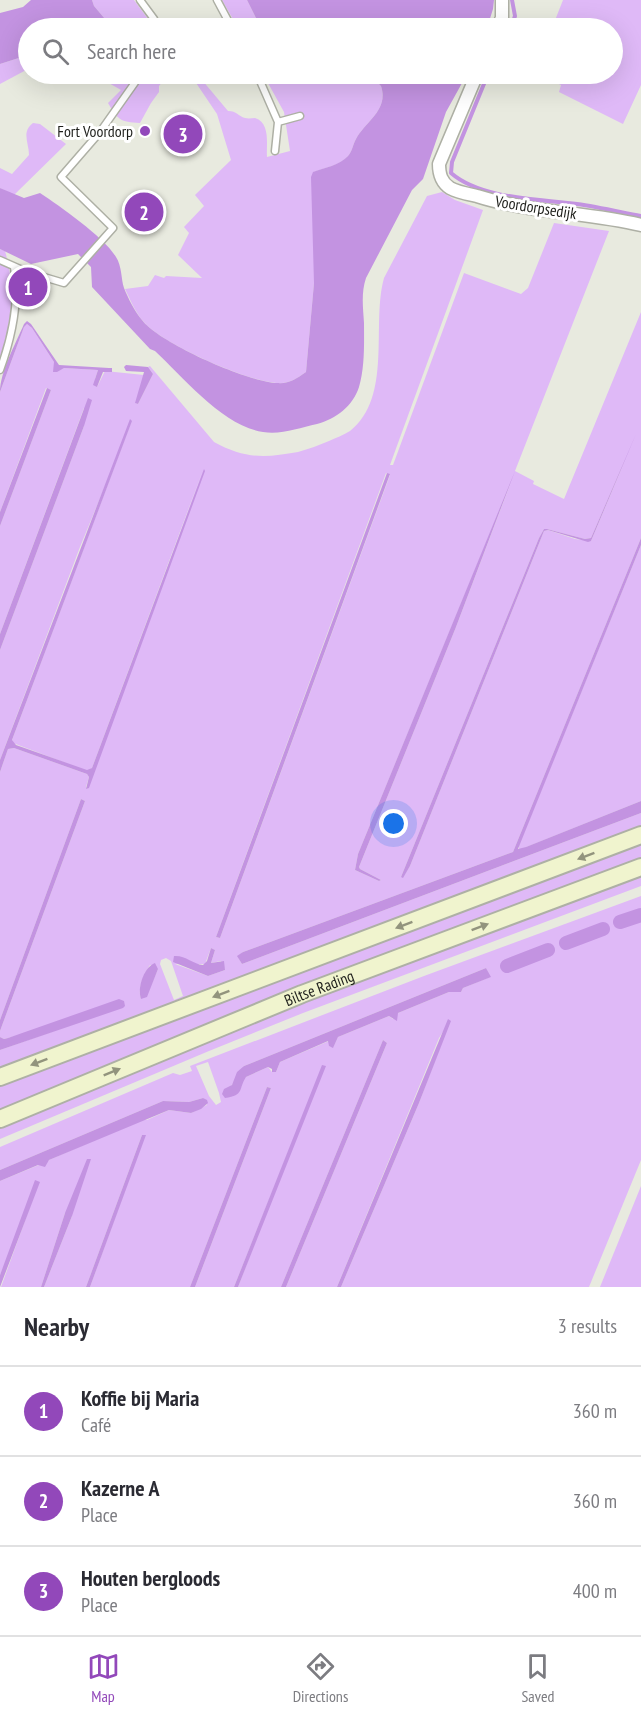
<!DOCTYPE html>
<html lang="en">
<head>
<meta charset="utf-8">
<style>
  body { margin:0; font-family:"PT Sans Narrow",sans-serif; background:#f2f2f3; color:#2b2b33 }
  .you { position:absolute; left:394px; top:824px; width:21px; height:21px; margin:-15px; border:4px solid #fff; border-radius:50%; background:#1a73e8; box-shadow:0 0 0 9px #1a73e833 }
  .badge { display:grid; place-items:center; width:39px; height:39px; border-radius:50%; background:#9248ba; color:#fff; font-size:20px; font-weight:700 }
  .pin { position:absolute; translate:-50% -50%; border:3px solid #fff; box-shadow:0 2px 6px #0006 }
  .list { margin:0; padding:0; list-style:none }
  h2 { display:flex; justify-content:space-between; align-items:center; height:78px; margin:0; padding:0 24px; font-size:26px }
  h2 small { font-size:20px; font-weight:400; color:#7c7c81 }
  .list li { display:grid; grid-template-columns:39px 1fr auto; gap:18px; align-items:center; box-sizing:border-box; height:90px; padding:0 24px; border-top:2px solid #e1e1e2 }
  .list b { display:block; font-size:22px; white-space:nowrap }
  .list p { margin:0; font-size:20px; white-space:nowrap; color:#7c7c81 }
  .list em { font-size:20px; font-style:normal; color:#7c7c81 }
  .icon { flex:none; width:33px; height:33px; fill:none; stroke:currentColor; stroke-width:2; stroke-linecap:round; stroke-linejoin:round }
  .map { position:relative; flex:none; width:641px; height:1287px; overflow:hidden }
  .search { position:absolute; background:#fff; box-shadow:0 6px 24px #0002; left:18px; right:18px; top:18px; height:66px; display:flex; align-items:center; gap:15px; box-sizing:border-box; padding:0 21px; border-radius:33px; color:#7c7c81; font-size:22px }
  .sheet { height:348px; background:#fff }
  nav { display:flex; justify-content:space-around; align-items:center; box-sizing:border-box; height:84px; border-top:2px solid #e1e1e2; background:#fff; font-size:16px; color:#7c7c81 }
  nav a { display:grid; justify-items:center; gap:3px }
  nav .on { color:#9248ba }
  .map>svg:first-child { display:block }
  .green { fill:#dfb9f7; fill-rule:evenodd }
  .water { fill:#c393e1 }
  .lines { fill:none; stroke-linecap:round; stroke-linejoin:round }
  .stream { stroke:#c393e1; stroke-width:4 }
  .canal { stroke:#c393e1; stroke-width:14 }
  .service-casing { stroke:#aeb0a5; stroke-width:9 }
  .minor-casing { stroke:#aeb0a5; stroke-width:15 }
  .secondary-casing { stroke:#aeb0a5; stroke-width:20 }
  .service { stroke:#fff; stroke-width:6 }
  .minor { stroke:#fff; stroke-width:12 }
  .secondary { stroke:#f0f4ce; stroke-width:16 }
  .oneway { fill:#92947d }
  .poi-dot { fill:#9248ba; stroke:#fff; stroke-width:2 }
  .labels { text-anchor:middle; dominant-baseline:central; stroke-width:6; stroke-linejoin:round; paint-order:stroke }
  .poi-label { font-size:16px; fill:#1e1f1b; stroke:#fff; text-anchor:end }
  .street-label { font-size:16px; fill:#1e1f1b; stroke:#fff }
</style>
</head>
<body>
<div class="map">
<svg width="641" height="1287" viewBox="0 0 641 1287">
  <rect width="100%" height="100%" fill="#e8eadf"/>
  <path class="green" d="M92,0H134L151,23L152,28H99L105,19L94,6Z
    M222,0H247L261,28H238Z
    M563,0H641V85L623,124L559,92L561,85L537,74H612V28H552Z
    M28,55V69L0,84V64Z
    M93,74H123L129,79L134,74H169L159,86V92L151,103L140,123C120,122 118,120 108,103L121,90Z
    M190,74H197L228,111C237,111 238,116 245,118C249,119 252,118 255,118C271,123 266,145 267,157L290,151L284,112L263,74H355L375,80L381,86C389,110 366,121 356,139C353,144 352,152 348,156C341,165 324,168 314,172V283L306,372C296,379 289,384 276,383C247,381 161,344 143,321C135,312 130,299 125,289L148,286L155,275L164,278L166,276L202,278L178,255L189,233L184,227L204,206L195,195L231,160L217,114Z
    M33,123L40,124L66,144L14,195L0,188V168L12,174L29,155C29,143 21,132 33,123Z
    M442,192L455,200L483,210L390,465H393L464,273L521,294L528,288L554,223L609,231L515,471L534,481L533,484L564,499L641,312V538L513,852L243,952L238,957L242,964L641,813V827L11,1065L0,1067V1050L125,1006L8,1038L4,1039L0,1037V1031L85,801L81,799L0,1020V772L8,749L14,748L87,774L89,777L86,787L87,789L203,470L92,768L87,771L13,743L12,740L132,420L80,547L0,760V650L84,426V408L0,634V526L51,390L46,388L0,512V392L24,327L27,324L32,328L54,362V371L64,368L98,370L95,379L97,387L105,371L144,375L136,403L138,404L153,374L148,367L150,366L214,442C245,459 265,458 298,452C309,449 319,445 329,441C335,438 344,435 350,431C393,397 371,324 384,278L427,196ZM626,458L591,541L575,539L548,530L544,531L410,866L403,877H401L539,538L544,529H547L585,539L591,538ZM386,473L390,475L220,938L216,937ZM511,482L456,627L359,867L360,869L381,880L379,881L355,870L358,854ZM211,948L215,950L211,963L221,961L225,970L208,976L175,964H205ZM166,958L171,961L183,996L174,1000L160,964L161,960ZM150,965L158,969L152,983L141,999C137,989 144,974 150,965Z
    M0,249L5,251C16,288 12,321 0,358Z
    M641,545V801L519,850V845L530,818Z
    M641,843V858L271,999L0,1111V1085Z
    M641,874V886L303,1013L209,1051L0,1139V1127L304,1002Z
    M641,896V1160L589,1287H341L419,1103L450,1021L439,1038L337,1287H286L387,1043L383,1040L281,1287H238L323,1065L234,1287H195L271,1088L267,1087L190,1287H90L145,1135H142L86,1287H44L72,1216L65,1213L41,1287H1L39,1182L0,1275V1181L46,1162L49,1160L143,1119L147,1120L169,1110L191,1113L207,1105L203,1098L189,1102L163,1101L0,1170V1147L173,1073L180,1075L192,1071L190,1066L424,976ZM486,968L490,977L463,988L461,992H449L398,1013L393,1019L389,1016L338,1037L333,1047L329,1046V1041L280,1062L276,1072H272L268,1067L246,1077L222,1094L232,1085L244,1066ZM208,1062L219,1093L221,1102L216,1105L209,1096L196,1066Z
    M641,1186V1287H600Z"/>
  <path class="water" d="M31,0H92L94,6L105,19L99,28H28V55L0,64V13L23,7Z
    M247,0H494L493,9L487,28H261Z
    M355,74H467L446,112L423,179L412,190L366,278C361,293 363,307 364,323C364,344 365,366 359,387C353,406 336,419 317,424C299,428 281,435 263,432C223,426 184,378 155,351L150,349L92,287L91,267L78,254L31,264L0,249V188L24,198L40,193C61,207 104,237 116,257C122,266 121,279 124,288C128,298 135,312 142,320C159,343 248,382 277,383C289,384 296,379 306,372L314,283L311,177L313,172C324,168 340,165 348,156C352,152 353,144 356,139C366,121 389,110 381,86L375,80Z
    M27,321L31,324L59,365L109,368H112V372H103L97,387L93,385L98,370L64,368L57,372H53L54,362L32,328L27,324L24,327L0,392C0,372 16,343 24,324Z
    M126,365L148,367L153,374L138,404L135,403L144,372L126,371L124,367Z
    M47,388L51,390L0,526V512Z
    M88,398L92,400L84,426L0,650V634Z
    M130,419L132,421L12,740L16,745L87,770L92,768L204,469L205,471L89,788L86,789L89,777L87,774L14,748L8,749L0,772V760Z
    M636,434L591,541L588,542L548,530L544,531L410,866L403,878L401,877L539,538L544,529H547L585,539L591,538Z
    M515,471L456,627L359,867L360,869L381,880L379,881L355,870L358,854Z
    M387,473L390,474L220,938L216,937Z
    M641,538V545L518,849L526,847L641,801V813L242,964L237,956L243,952L513,852Z
    M81,799L85,801L0,1031V1020Z
    M211,948L215,950L211,963L224,961L225,970L208,976L173,962L174,956C185,955 193,964 203,965L207,961Z
    M155,963L158,969L147,997L141,999C137,988 144,967 155,963Z
    M486,968L491,977L463,988L461,992H449L398,1013L397,1021L389,1016L338,1037L333,1048L329,1046L328,1041L280,1062L276,1072H272V1069L268,1067L246,1077C238,1089 245,1095 225,1098L222,1094L224,1089L232,1085L237,1072L244,1066Z
    M119,999L124,1001L125,1006L123,1008L0,1050V1037L4,1039L8,1038Z
    M448,1019L451,1021L419,1103L341,1287H337Z
    M383,1040L387,1043L286,1287H281Z
    M322,1065L326,1066L238,1287H234Z
    M267,1087L271,1088L195,1287H190Z
    M203,1098L207,1100L208,1103L201,1109L191,1113L169,1110L49,1160L45,1167L38,1165L0,1181V1170L163,1101L189,1102Z
    M142,1135H146L90,1287H86Z
    M87,1159H91L72,1216L44,1287H41L65,1213Z
    M35,1180L40,1182L0,1287V1275Z"/>
  <g class="lines">
    <path class="stream" d="M511,28L515,16L512,0
      M488,74L452,162L451,173C481,199 538,199 577,204C598,207 620,212 641,216"/>
    <path class="canal" d="M620,922L641,915
      M566,943L603,929
      M507,966L548,950"/>
    <defs>
      <path id="service" d="M140,0L154,19L157,28
        M217,0L232,28
        M257,74L278,122L275,151
        M278,122L300,116
        M0,260L27,272L64,283L113,228L61,177L100,132L141,74
        M0,370C12,337 20,302 14,267"/>
      <path id="minor" d="M497,28L502,18V0
        M477,74L439,164C439,174 441,182 450,188C457,192 468,194 477,196C530,213 587,212 641,225"/>
      <g id="secondary">
        <path d="M0,1077L641,835"/>
        <path id="s1" d="M0,1119L302,994L641,867"/>
      </g>
    </defs>
    <use href="#service" class="service-casing"/>
    <use href="#minor" class="minor-casing"/>
    <use href="#secondary" class="secondary-casing"/>
    <use href="#service" class="service"/>
    <use href="#minor" class="minor"/>
    <use href="#secondary" class="secondary"/>
  </g>
  <defs><path id="oneway-solid" d="M-6-.8H1V-3.2L6.5 0L1 3.2V.8H-6Z" transform="scale(1.5)"/></defs>
  <g class="oneway">
    <use href="#oneway-solid" transform="translate(586 856) rotate(159)"/>
    <use href="#oneway-solid" transform="translate(404 925) rotate(159)"/>
    <use href="#oneway-solid" transform="translate(480 927) rotate(-21)"/>
    <use href="#oneway-solid" transform="translate(221 994) rotate(159)"/>
    <use href="#oneway-solid" transform="translate(39 1062) rotate(159)"/>
    <use href="#oneway-solid" transform="translate(112 1072) rotate(-22)"/>
  </g>
  <circle class="poi-dot" cx="145" cy="131" r="6"/>
  <g class="labels">
    <g class="poi-label">
      <text x="133" y="131">Fort Voordorp</text>
    </g>
    <g class="street-label">
      <text transform="translate(536 207) rotate(9)">Voordorpsedijk</text>
      <text stroke="none"><textPath href="#s1" startOffset="345">Biltse Rading</textPath></text>
    </g>
  </g>
</svg>
<div class="you"></div>
<div class="pin badge" style="left:28px;top:287px">1</div>
<div class="pin badge" style="left:144px;top:212px">2</div>
<div class="pin badge" style="left:183px;top:134px">3</div>
<div class="search"><svg class="icon" aria-label="search" viewBox="0 0 24 24"><circle cx="10" cy="10" r="6"/><path d="M15 15l6 6"/></svg>Search here</div>
</div>
<section class="sheet">
<h2>Nearby<small>3 results</small></h2>
<ul class="list">
<li><span class="badge">1</span><div><b>Koffie bij Maria</b><p>Café</p></div><em>360 m</em></li>
<li><span class="badge">2</span><div><b>Kazerne A</b><p>Place</p></div><em>360 m</em></li>
<li><span class="badge">3</span><div><b>Houten bergloods</b><p>Place</p></div><em>400 m</em></li>
</ul>
</section>
<nav>
<a class="on"><svg class="icon" aria-label="map" viewBox="0 0 24 24"><path d="M3 6l6-2 6 2 6-2v14l-6 2-6-2-6 2zM9 4v14M15 6v14"/></svg>Map</a>
<a><svg class="icon" aria-label="directions" viewBox="0 0 24 24"><path d="M12 3l9 9-9 9-9-9zM9 14v-3h6M13 9l2 2-2 2"/></svg>Directions</a>
<a><svg class="icon" aria-label="saved" viewBox="0 0 24 24"><path d="M7 4h10v16l-5-4-5 4z"/></svg>Saved</a>
</nav>
</body>
</html>
